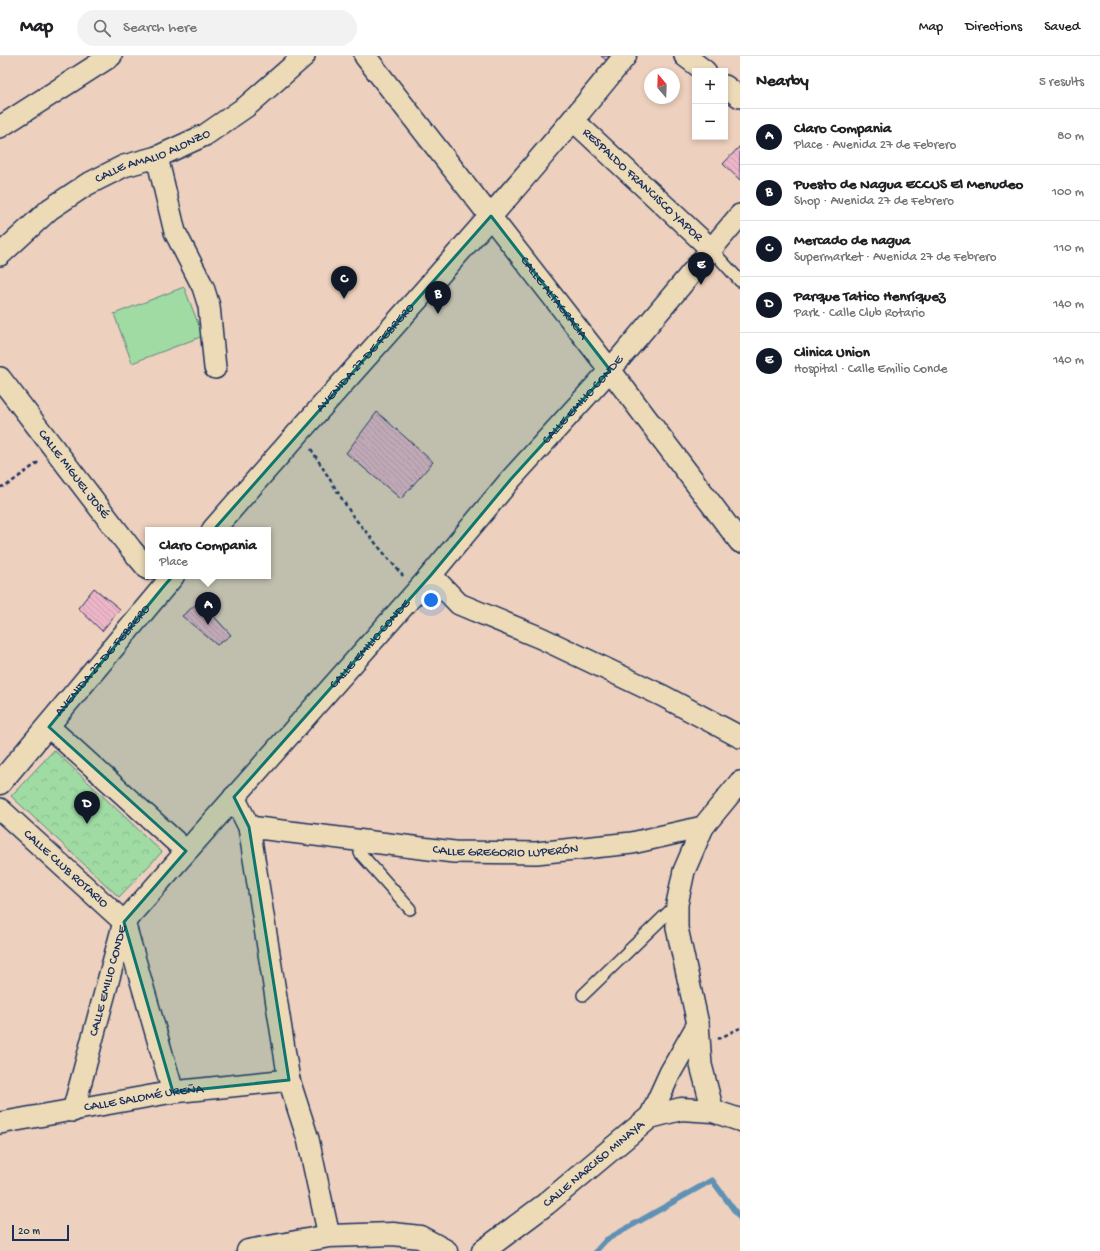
<!DOCTYPE html>
<html lang="en">
<head>
<meta charset="utf-8">
<style>
  body { margin:0; font-family:"Gochi Hand",sans-serif; background:#f2f2f2; color:#202124 }
  .controls { position:absolute; right:12px; top:12px; display:grid; overflow:hidden; border-radius:0px; box-shadow:0 2px 6px #0003 }
  .controls button { width:36px; height:36px; display:grid; place-items:center; padding:0; border:0; border-bottom:1px solid #e0e0e0; background:#fff; color:#202124; font:20px sans-serif }
  .compass { position:absolute; left:644px; top:12px; width:36px; height:36px; border-radius:50%; background:#fff; box-shadow:0 2px 6px #0003; rotate:341deg }
  .scale { position:absolute; left:12px; bottom:10px; width:57px; box-sizing:border-box; padding-left:4px; border:2px solid #1b2f5e; border-top:0; font-size:11px; line-height:14px; white-space:nowrap; color:#1b2f5e; -webkit-text-stroke:3px #eddbb8; paint-order:stroke }
  .you { position:absolute; left:431px; top:544px; width:14px; height:14px; margin:-10px; border:3px solid #fff; border-radius:50%; background:#1a73e8; box-shadow:0 0 0 6px #1a73e833 }
  .badge { display:grid; place-items:center; width:26px; height:26px; border-radius:50%; background:#111827; color:#fff; font-size:13px; font-weight:700 }
  .pin { position:absolute; translate:-50% -33px; filter:drop-shadow(0 1px 2px #0008) }
  .pin::after { content:''; position:absolute; top:21px; width:14px; height:12px; background:inherit; clip-path:polygon(0 0,100% 0,50% 100%) }
  .popup { position:absolute; left:145px; top:471px; width:126px; height:52px; box-sizing:border-box; display:grid; place-content:center; border-radius:0px; background:#fff; filter:drop-shadow(0 1px 3px #0005); font-size:13px; white-space:nowrap; color:#757577 }
  .popup b { font-size:15px; color:#202124 }
  .popup::after { content:''; position:absolute; left:50%; top:100%; margin-left:-8px; border:8px solid transparent; border-top-color:#fff }
  .list { margin:0; padding:0; list-style:none }
  h2 { display:flex; justify-content:space-between; align-items:center; height:52px; margin:0; padding:0 16px; font-size:17px }
  h2 small { font-size:13px; font-weight:400; color:#757577 }
  .list li { display:grid; grid-template-columns:26px 1fr auto; gap:12px; align-items:center; box-sizing:border-box; height:56px; padding:0 16px; border-top:1px solid #e0e0e0 }
  .list b { display:block; font-size:15px; white-space:nowrap }
  .list p { margin:0; font-size:13px; white-space:nowrap; color:#757577 }
  .list em { font-size:13px; font-style:normal; color:#757577 }
  .icon { flex:none; width:22px; height:22px; fill:none; stroke:currentColor; stroke-width:2; stroke-linecap:round; stroke-linejoin:round }
  .map { position:relative; flex:none; width:740px; height:1195px; overflow:hidden }
  header { display:flex; align-items:center; gap:24px; box-sizing:border-box; height:56px; padding:0 20px; background:#fff; border-bottom:1px solid #e0e0e0 }
  header strong { font-size:19px }
  nav { display:flex; gap:22px; margin-inline-start:auto; font-size:14px }
  .search { width:280px; height:36px; background:#f2f2f2; display:flex; align-items:center; gap:10px; box-sizing:border-box; padding:0 14px; border-radius:22px; color:#757577; font-size:15px }
  main { display:flex }
  aside { flex:1; background:#fff }
  .map>svg:first-child { display:block }
  .park { fill:url(#park-crowns); stroke:#5d8580 }
  .garden { fill:#9fdba3; stroke:#5d8580 }
  .lines { fill:none; stroke-linecap:round; stroke-linejoin:round }
  .stream { stroke:#5f91b5; stroke-width:5.5 }
  .building { fill:url(#building-back-hatch); stroke:#1b2f5e }
  .lane-casing { stroke:#1b2f5e; stroke-width:14 }
  .street-casing { stroke:#1b2f5e; stroke-width:24 }
  .secondary-casing { stroke:#1b2f5e; stroke-width:25 }
  .path { stroke:#1b2f5e; stroke-width:2.5; stroke-dasharray:4 3; stroke-linecap:butt }
  .lane { stroke:#eddbb8; stroke-width:11 }
  .street { stroke:#eddbb8; stroke-width:21 }
  .secondary { stroke:#eddbb8; stroke-width:22 }
  .marked { fill:#0f766e; fill-opacity:0.2; stroke:#0f766e; stroke-width:3; stroke-linejoin:round }
  .labels { text-anchor:middle; dominant-baseline:central; stroke-width:3; stroke-linejoin:round; paint-order:stroke }
  .street-label { font-size:13px; fill:#1b2f5e; stroke:#eddbb8 }
</style>
</head>
<body>
<header>
<strong>Map</strong>
<div class="search"><svg class="icon" aria-label="search" viewBox="0 0 24 24"><circle cx="10" cy="10" r="6"/><path d="M15 15l6 6"/></svg>Search here</div>
<nav><a>Map</a><a>Directions</a><a>Saved</a></nav>
</header>
<main>
<div class="map">
<svg width="740" height="1195" viewBox="0 0 740 1195">
  <defs>
    <pattern id="park-crowns" width="20" height="18" patternUnits="userSpaceOnUse"><rect width="20" height="18" fill="#9fdba3"/><path d="M2 6a3 3 0 1 1 6 0M12 15a3 3 0 1 1 6 0" fill="none" stroke="#88bc8f"/></pattern>
    <pattern id="building-back-hatch" width="6" height="6" patternUnits="userSpaceOnUse"><rect width="6" height="6" fill="#edb5c8"/><path d="M-1 5l2 2M0 0l6 6M5-1l2 2" fill="none" stroke="#cb9cae"/></pattern>
  </defs>
  <rect width="100%" height="100%" fill="#edd0bd"/>
  <filter id="ink" filterUnits="userSpaceOnUse"><feTurbulence type="fractalNoise" baseFrequency=".025" numOctaves="2"/><feDisplacementMap in="SourceGraphic" scale="8" xChannelSelector="R" yChannelSelector="G"/><feConvolveMatrix kernelMatrix="1 2 1 2 8 2 1 2 1" color-interpolation-filters="sRGB"/></filter>
  <g filter="url(#ink)">
    <path class="park" d="M54,694L162,796L119,841L11,740Z"/>
    <path class="garden" d="M184,231L203,280L132,307L114,258Z"/>
    <g class="lines">
      <path class="stream" d="M596,1195L606,1184L712,1124L740,1162"/>
    </g>
    <path class="building" d="M601,0H617L610,7Z
      M740,90V124L723,108Z
      M377,356L433,406L401,443L346,397Z
      M94,532L120,553L102,575L78,552Z
      M200,545L231,579L217,589L182,560Z"/>
    <g class="lines">
      <defs>
        <path id="lane" d="M711,193L740,225
          M360,785V797L410,853
          M583,939L677,848"/>
        <g id="street">
          <path id="s1" d="M365,0L610,314L740,486"/>
          <path d="M685,0L705,15"/>
          <path d="M725,30L740,41"/>
          <path id="s2" d="M573,64L711,193"/>
          <path d="M0,71L111,0"/>
          <path d="M157,101L175,176L203,231L209,250L215,312"/>
          <path id="s3" d="M0,199L50,153L86,129L124,110L157,101L205,79L247,50L304,0"/>
          <path id="s4" d="M0,322L131,493L148,513"/>
          <path d="M431,519L459,548L541,582L663,640L740,681"/>
          <path d="M49,671L186,795"/>
          <path d="M234,741L249,771L289,1024L308,1083L329,1180"/>
          <path id="s5" d="M0,753L124,866L173,1036"/>
          <path id="s6" d="M249,771L454,796L536,797L632,787L703,771L740,726"/>
          <path d="M703,771L684,815L677,848V872L698,968L701,1009L713,1055"/>
          <path id="s7" d="M73,1055L124,866L431,519L511,423L610,314L740,159"/>
          <path d="M650,1061L670,1017L698,968"/>
          <path id="s8" d="M0,1067L173,1036L289,1024"/>
        </g>
        <g id="secondary">
          <path id="s9" d="M213,474C350,316 494,163 625,0"/>
          <path id="s10" d="M0,727L173,520"/>
          <path d="M248,1195L329,1180L393,1178L420,1181L446,1195"/>
          <path id="s11" d="M483,1195L546,1148L650,1061L681,1053L713,1055L740,1064"/>
        </g>
      </defs>
      <use href="#lane" class="lane-casing"/>
      <use href="#street" class="street-casing"/>
      <use href="#secondary" class="secondary-casing"/>
      <path class="path" d="M311,393L352,459L403,520
        M0,431L6,430L40,405
        M718,983L740,972"/>
      <use href="#lane" class="lane"/>
      <use href="#street" class="street"/>
      <use href="#secondary" class="secondary"/>
    </g>
  </g>
  <path class="marked" d="M491,160L610,314L511,423L431,519L234,741L249,771L289,1024L173,1036L124,866L186,795L49,671L164,530Z"/>
  <g class="labels">
    <g class="street-label">
      <text stroke="none"><textPath href="#s3" startOffset="184">CALLE AMALIO ALONZO</textPath></text>
      <text stroke="none"><textPath href="#s2" startOffset="95">RESPALDO FRANCISCO YAPOR</textPath></text>
      <text stroke="none"><textPath href="#s1" startOffset="307">CALLE ALTAGRACIA</textPath></text>
      <text stroke="none"><textPath href="#s9" startOffset="230">AVENIDA 27 DE FEBRERO</textPath></text>
      <text stroke="none"><textPath href="#s7" startOffset="891">CALLE EMILIO CONDE</textPath></text>
      <text stroke="none"><textPath href="#s4" startOffset="121">CALLE MIGUEL JOSÉ</textPath></text>
      <text stroke="none"><textPath href="#s7" startOffset="567">CALLE EMILIO CONDE</textPath></text>
      <text stroke="none"><textPath href="#s10" startOffset="160">AVENIDA 27 DE FEBRERO</textPath></text>
      <text stroke="none"><textPath href="#s6" startOffset="258">CALLE GREGORIO LUPERÓN</textPath></text>
      <text stroke="none"><textPath href="#s5" startOffset="89">CALLE CLUB ROTARIO</textPath></text>
      <text stroke="none"><textPath href="#s7" startOffset="135">CALLE EMILIO CONDE</textPath></text>
      <text stroke="none"><textPath href="#s8" startOffset="146">CALLE SALOMÉ UREÑA</textPath></text>
      <text stroke="none"><textPath href="#s11" startOffset="141">CALLE NARCISO MINAYA</textPath></text>
    </g>
  </g>
</svg>
<div class="controls">
<button>+</button>
<button>−</button>
</div>
<svg class="compass" viewBox="-18 -18 36 36"><path d="M0-13l5 13h-10z" fill="#e53935"/><path d="M0 13l5-13h-10z" fill="#757577"/></svg>
<div class="scale">20 m</div>
<div class="you"></div>
<div class="pin badge" style="left:208px;top:569px">A</div>
<div class="popup"><b>Claro Compania</b>Place</div>
<div class="pin badge" style="left:438px;top:258px">B</div>
<div class="pin badge" style="left:344px;top:243px">C</div>
<div class="pin badge" style="left:87px;top:768px">D</div>
<div class="pin badge" style="left:701px;top:229px">E</div>
</div>
<aside>
<h2>Nearby<small>5 results</small></h2>
<ul class="list">
<li><span class="badge">A</span><div><b>Claro Compania</b><p>Place · Avenida 27 de Febrero</p></div><em>80 m</em></li>
<li><span class="badge">B</span><div><b>Puesto de Nagua ECCUS El Menudeo</b><p>Shop · Avenida 27 de Febrero</p></div><em>100 m</em></li>
<li><span class="badge">C</span><div><b>Mercado de nagua</b><p>Supermarket · Avenida 27 de Febrero</p></div><em>110 m</em></li>
<li><span class="badge">D</span><div><b>Parque Tatico Henríquez</b><p>Park · Calle Club Rotario</p></div><em>140 m</em></li>
<li><span class="badge">E</span><div><b>Clinica Union</b><p>Hospital · Calle Emilio Conde</p></div><em>140 m</em></li>
</ul>
</aside>
</main>
</body>
</html>
